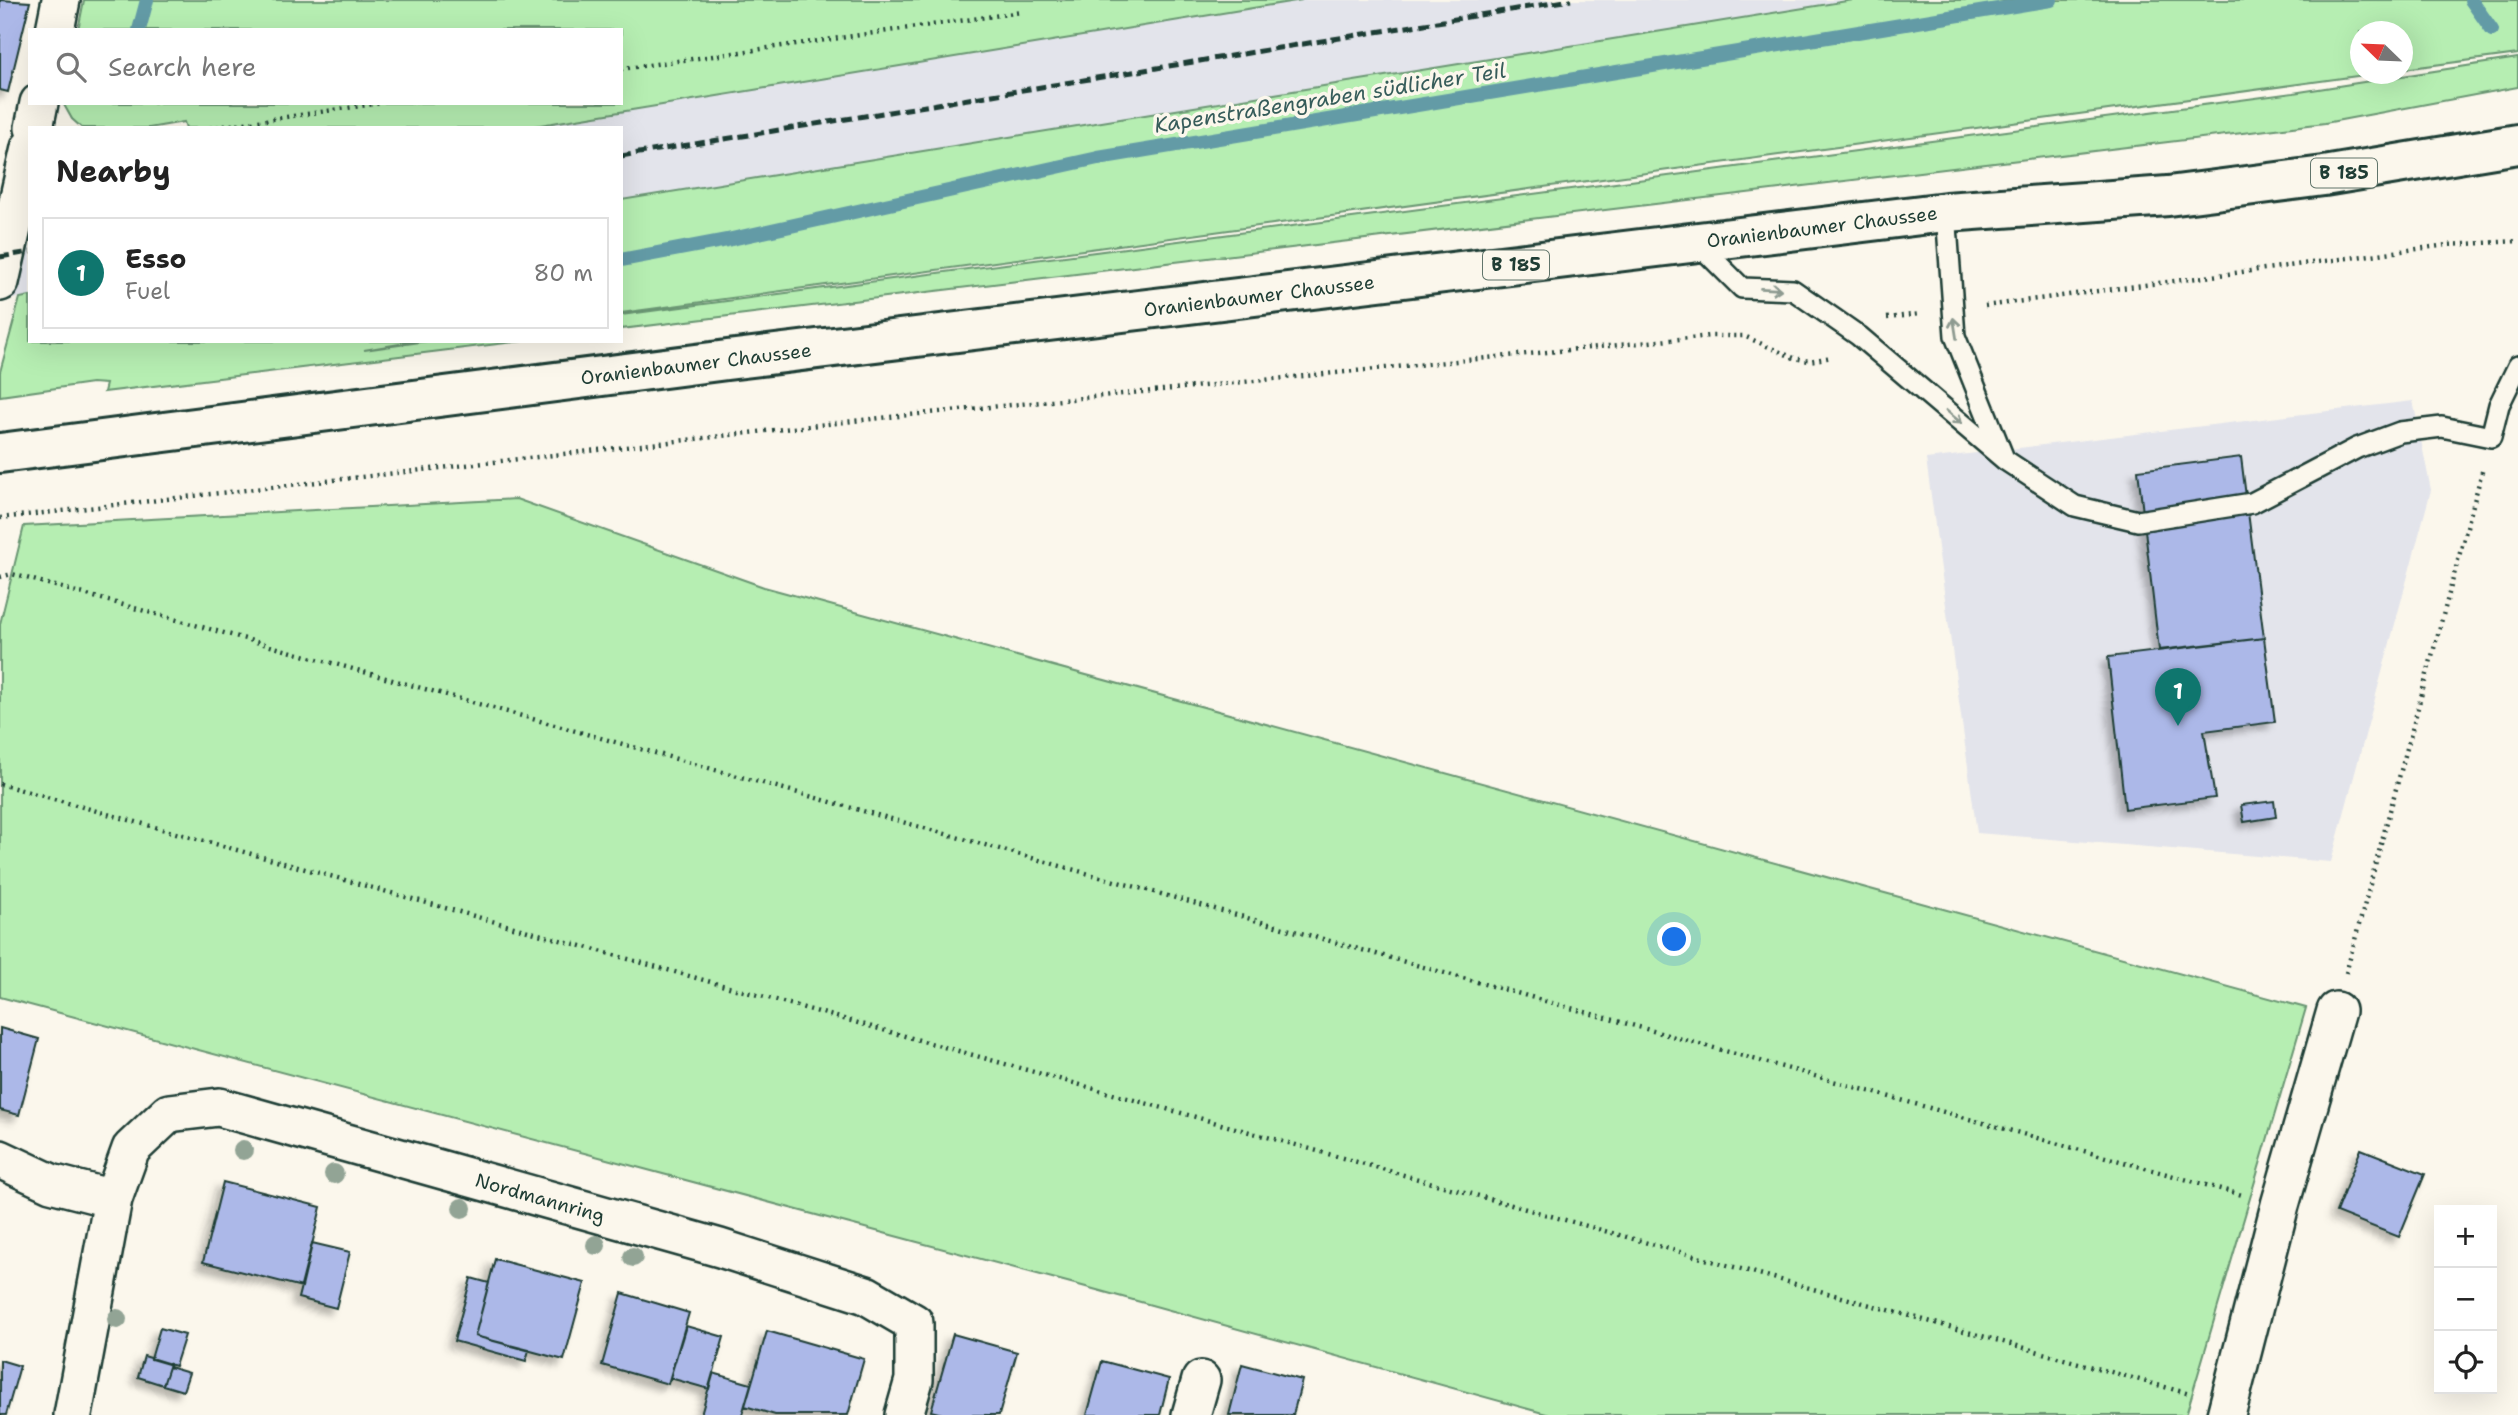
<!DOCTYPE html>
<html lang="en">
<head>
<meta charset="utf-8">
<style>
  body { margin:0; font-family:"Shantell Sans",sans-serif; background:#f6f6f6; color:#222 }
  .controls { position:absolute; right:21px; bottom:21px; display:grid; overflow:hidden; border-radius:0px; box-shadow:0 7px 28px #0002 }
  .controls button { width:63px; height:63px; display:grid; place-items:center; padding:0; border:0; border-bottom:2px solid #e0e0e0; background:#fff; color:#222; font:35px sans-serif }
  .compass { position:absolute; left:2350px; top:21px; width:63px; height:63px; border-radius:50%; background:#fff; box-shadow:0 7px 28px #0002; rotate:293deg }
  .you { position:absolute; left:1675px; top:940px; width:24px; height:24px; margin:-18px; border:5px solid #fff; border-radius:50%; background:#1a73e8; box-shadow:0 0 0 10px #1a73e833 }
  .badge { display:grid; place-items:center; width:46px; height:46px; border-radius:50%; background:#0f766e; color:#fff; font-size:23px; font-weight:700 }
  .pin { position:absolute; translate:-50% -58px; filter:drop-shadow(0 2px 4px #0008) }
  .pin::after { content:''; position:absolute; top:37px; width:24px; height:21px; background:inherit; clip-path:polygon(0 0,100% 0,50% 100%) }
  .list { margin:0; padding:0; list-style:none }
  h2 { display:flex; justify-content:space-between; align-items:center; height:91px; margin:0; padding:0 28px; font-size:30px }
  h2 small { font-size:23px; font-weight:400; color:#767676 }
  .list li { display:grid; grid-template-columns:46px 1fr auto; gap:21px; align-items:center; box-sizing:border-box; height:112px; margin:0 14px 14px; padding:0 14px; border:2px solid #e0e0e0; border-radius:0px }
  .list b { display:block; font-size:26px; white-space:nowrap }
  .list p { margin:0; font-size:23px; white-space:nowrap; color:#767676 }
  .list em { font-size:23px; font-style:normal; color:#767676 }
  .icon { flex:none; width:38px; height:38px; fill:none; stroke:currentColor; stroke-width:2; stroke-linecap:round; stroke-linejoin:round }
  .map { position:relative; flex:none; width:2518px; height:1415px; overflow:hidden }
  .search { position:absolute; background:#fff; box-shadow:0 7px 28px #0002; left:28px; top:28px; width:595px; height:77px; display:flex; align-items:center; gap:18px; box-sizing:border-box; padding:0 24px; border-radius:0px; color:#767676; font-size:26px }
  .panel { position:absolute; background:#fff; box-shadow:0 7px 28px #0002; left:28px; top:126px; width:595px; height:217px; border-radius:0px }
  .map>svg:first-child { display:block }
  .built { fill:#e3e4eb }
  .green { fill:#b6eeb2; stroke:#6a9673; stroke-width:2 }
  .lines { fill:none; stroke-linecap:round; stroke-linejoin:round }
  .stream { stroke:#639ba6; stroke-width:14 }
  .building { fill:#acb8e8; stroke:#1f3d34; stroke-width:2; filter:url(#shadow) }
  .lane-casing { stroke:#1f3d34; stroke-width:24 }
  .street-casing { stroke:#1f3d34; stroke-width:42 }
  .primary-casing { stroke:#1f3d34; stroke-width:44 }
  .path { stroke:#1f3d34; stroke-width:4.5; stroke-dasharray:2 5; stroke-linecap:butt }
  .lane { stroke:#fbf7ec; stroke-width:19 }
  .street { stroke:#fbf7ec; stroke-width:37 }
  .primary { stroke:#fbf7ec; stroke-width:38 }
  .rail { stroke:#1f3d34; stroke-width:5; stroke-dasharray:10 5; stroke-linecap:butt }
  .tree { fill:#92a495 }
  .oneway { stroke:#8d9a90 }
  .labels { text-anchor:middle; dominant-baseline:central; stroke-width:7; stroke-linejoin:round; paint-order:stroke }
  .shield { fill:#fbf7ec; stroke:#61756b; stroke-width:2 }
  .shield-label { font-size:18px; font-weight:bold; fill:#1f3d34 }
  .street-label { font-size:19px; fill:#1f3d34; stroke:#fbf7ec }
  .water-label { font-size:21px; font-style:italic; fill:#365c5a; stroke:#fbf7ec }
</style>
</head>
<body>
<div class="map">
<svg width="2518" height="1415" viewBox="0 0 2518 1415">
  <defs>
    <filter id="shadow"><feDropShadow dx="-6" dy="6" stdDeviation="3.5" flood-color="#0004"/></filter>
  </defs>
  <rect width="100%" height="100%" fill="#fbf7ec"/>
  <filter id="ink" filterUnits="userSpaceOnUse"><feTurbulence type="fractalNoise" baseFrequency=".0143" numOctaves="2"/><feDisplacementMap in="SourceGraphic" scale="14" xChannelSelector="R" yChannelSelector="G"/><feConvolveMatrix kernelMatrix="1 2 1 2 8 2 1 2 1" color-interpolation-filters="sRGB"/></filter>
  <g filter="url(#ink)">
    <path class="built" d="M1302,0H1853L621,200V128H522Z
      M30,208V296L0,301V213Z
      M2413,401L2431,490L2331,862L1977,833L1926,459Z"/>
    <path class="green" d="M84,0H1302L522,128H186L184,122L149,128H82L72,119L63,103H621V30H78Z
      M1853,0H2518V54L2403,69L2402,32H2360V74H2372L621,313V200Z
      M2518,58V87L2325,123L621,329V315L2293,93Z
      M30,296V341H417L364,350L427,341H523L104,392L106,384L92,383L0,396V372L20,298Z
      M516,499L764,587L2306,1008L2186,1415H1550L1086,1287L0,997V624L24,526Z"/>
    <g class="lines">
      <path class="stream" d="M2471,0L2492,30
        M139,30L147,0
        M621,260L727,240L1098,158L2051,0"/>
    </g>
    <path class="building" d="M0,0L30,2L8,92L0,90Z
      M2241,457L2264,638L2159,650L2138,470Z
      M2264,638L2275,722L2204,731L2215,798L2125,809L2108,657Z
      M2274,801L2276,817L2244,822L2241,805Z
      M0,1028L39,1039L19,1115L0,1110Z
      M2361,1149L2425,1174L2399,1237L2336,1212Z
      M223,1182L321,1207L302,1287L203,1262Z
      M312,1243L350,1252L336,1308L298,1298Z
      M495,1259L585,1283L564,1360L475,1336Z
      M471,1278L489,1283L475,1336L529,1350L526,1361L454,1341Z
      M622,1293L689,1313L668,1384L602,1365Z
      M686,1326L724,1337L709,1389L670,1378Z
      M160,1328L185,1335L175,1366L151,1359Z
      M767,1331L864,1359L848,1415H775L745,1406Z
      M953,1334L1017,1352L999,1415H946L931,1411Z
      M144,1356L170,1364L163,1385L138,1377Z
      M0,1360L20,1366L6,1415H0Z
      M1102,1361L1169,1379L1160,1415H1087Z
      M1242,1364L1302,1380L1293,1415H1229Z
      M169,1367L189,1373L183,1391L163,1385Z
      M713,1373L751,1384L742,1415H701Z"/>
    <g class="lines">
      <defs>
        <path id="lane" d="M1946,212L1955,336L2003,456
          M1697,243L1742,288L1793,290L1859,336L2005,460L2075,506L2138,521L2252,503L2357,448L2400,432L2442,427L2491,437L2499,405L2518,366"/>
        <path id="street" d="M55,30L61,0
          M34,128L39,103
          M0,282L30,148
          M0,1159L51,1183L113,1199
          M73,1415L113,1199L131,1149L169,1113L219,1107L720,1248L866,1295L914,1323V1380L904,1415
          M1191,1415L1201,1380
          M2226,1415L2280,1205L2336,1011"/>
        <path id="primary" d="M0,453L727,360L1946,212L2168,196L2324,176L2518,144"/>
      </defs>
      <use href="#lane" class="lane-casing"/>
      <use href="#street" class="street-casing"/>
      <use href="#primary" class="primary-casing"/>
      <path class="path" d="M621,69L1022,12
        M210,128L382,103
        M1985,306L2447,245L2518,241
        M1887,318L1920,314
        M0,518L889,417L1710,336H1744L1794,358L1809,361L1832,357
        M0,577L12,574L2242,1195
        M0,784L2190,1394
        M2346,973L2483,468"/>
      <use href="#lane" class="lane"/>
      <use href="#street" class="street"/>
      <use href="#primary" class="primary"/>
      <path class="rail" d="M621,156L1571,0
        M0,257L30,252"/>
    </g>
    <g class="tree">
      <circle cx="243" cy="1150" r="10"/>
      <circle cx="334" cy="1174" r="10"/>
      <circle cx="462" cy="1208" r="10"/>
      <circle cx="596" cy="1245" r="10"/>
      <circle cx="633" cy="1257" r="10"/>
      <circle cx="117" cy="1319" r="10"/>
    </g>
    <defs><path id="oneway-shaft" d="M-6 0H5M1.5-3L5.5 0L1.5 3" fill="none" stroke-width="1.6" stroke-linecap="round" stroke-linejoin="round" transform="scale(1.75)"/></defs>
    <g class="oneway">
      <use href="#oneway-shaft" transform="translate(1771 289) rotate(3)"/>
      <use href="#oneway-shaft" transform="translate(1955 328) rotate(-99)"/>
      <use href="#oneway-shaft" transform="translate(1954 417) rotate(40)"/>
    </g>
  </g>
  <g class="labels">
    <g class="shield">
      <rect x="2311" y="158.5" width="66" height="29" rx="5"/>
      <rect x="1483" y="250.5" width="66" height="29" rx="5"/>
    </g>
    <g class="shield-label">
      <text x="2344" y="173">B 185</text>
      <text x="1516" y="265">B 185</text>
    </g>
    <g class="street-label">
      <text transform="translate(1822 227) rotate(-7)">Oranienbaumer Chaussee</text>
      <text transform="translate(1259 296) rotate(-7)">Oranienbaumer Chaussee</text>
      <text transform="translate(696 364) rotate(-7)">Oranienbaumer Chaussee</text>
      <text transform="translate(540 1198) rotate(16)">Nordmannring</text>
    </g>
    <g class="water-label">
      <text transform="translate(1330 98) rotate(-9)">Kapenstraßengraben südlicher Teil</text>
    </g>
  </g>
</svg>
<div class="controls">
<button>+</button>
<button>−</button>
<button><svg class="icon" aria-label="locate" viewBox="0 0 24 24"><circle cx="12" cy="12" r="6"/><path d="M12 2v4M12 18v4M2 12h4M18 12h4"/></svg></button>
</div>
<svg class="compass" viewBox="-18 -18 36 36"><path d="M0-13l5 13h-10z" fill="#e53935"/><path d="M0 13l5-13h-10z" fill="#767676"/></svg>
<div class="you"></div>
<div class="pin badge" style="left:2178px;top:726px">1</div>
<div class="search"><svg class="icon" aria-label="search" viewBox="0 0 24 24"><circle cx="10" cy="10" r="6"/><path d="M15 15l6 6"/></svg>Search here</div>
<section class="panel">
<h2>Nearby<small></small></h2>
<ul class="list">
<li><span class="badge">1</span><div><b>Esso</b><p>Fuel</p></div><em>80 m</em></li>
</ul>
</section>
</div>
</body>
</html>
